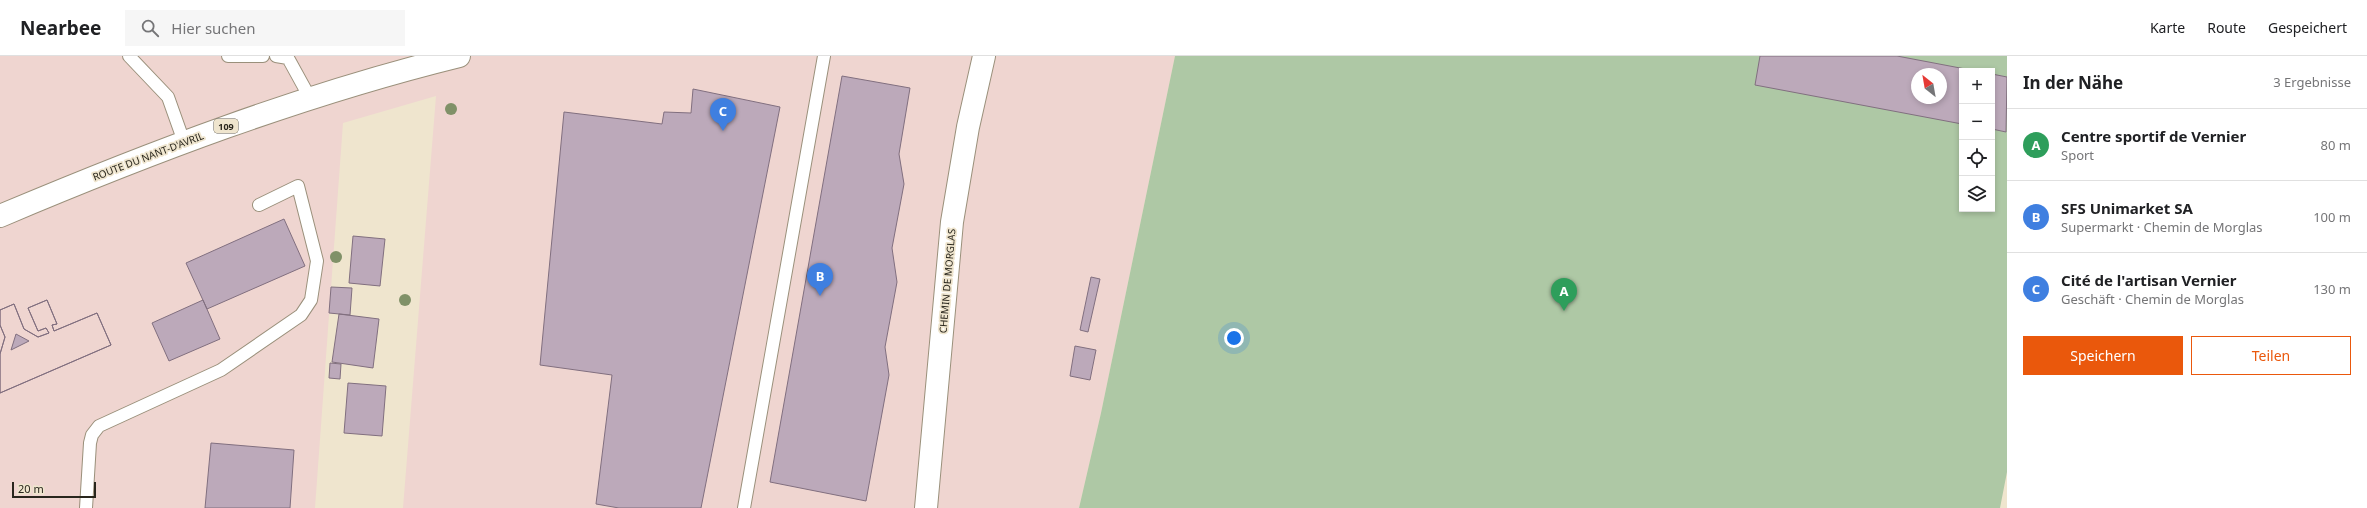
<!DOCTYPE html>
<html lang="de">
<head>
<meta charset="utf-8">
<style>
  body { margin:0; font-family:"Noto Sans",sans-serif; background:#f6f6f6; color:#202124 }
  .controls { position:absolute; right:12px; top:12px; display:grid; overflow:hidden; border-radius:0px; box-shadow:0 2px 6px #0003 }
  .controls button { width:36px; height:36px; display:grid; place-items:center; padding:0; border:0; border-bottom:1px solid #e0e0e0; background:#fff; color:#202124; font:20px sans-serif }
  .compass { position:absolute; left:1911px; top:12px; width:36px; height:36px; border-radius:50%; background:#fff; box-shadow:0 2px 6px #0003; rotate:329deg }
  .scale { position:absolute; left:12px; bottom:10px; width:84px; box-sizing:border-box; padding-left:4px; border:2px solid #29261d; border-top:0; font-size:11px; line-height:14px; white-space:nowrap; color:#29261d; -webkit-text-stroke:3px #efe5ce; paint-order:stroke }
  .you { position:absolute; left:1234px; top:282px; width:14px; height:14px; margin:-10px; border:3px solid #fff; border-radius:50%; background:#1a73e8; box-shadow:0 0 0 6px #1a73e833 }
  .badge { display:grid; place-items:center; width:26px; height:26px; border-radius:50%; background:#ea580c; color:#fff; font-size:13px; font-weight:700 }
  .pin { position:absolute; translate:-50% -33px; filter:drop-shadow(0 1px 2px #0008) }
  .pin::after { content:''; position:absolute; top:21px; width:14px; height:12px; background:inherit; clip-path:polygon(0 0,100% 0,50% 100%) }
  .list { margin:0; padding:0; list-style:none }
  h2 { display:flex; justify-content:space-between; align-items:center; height:52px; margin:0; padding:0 16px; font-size:17px }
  h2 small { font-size:13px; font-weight:400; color:#757577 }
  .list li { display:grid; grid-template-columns:26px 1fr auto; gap:12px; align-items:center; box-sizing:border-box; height:72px; padding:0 16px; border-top:1px solid #e0e0e0 }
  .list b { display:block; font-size:15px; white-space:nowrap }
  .list p { margin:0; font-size:13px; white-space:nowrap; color:#757577 }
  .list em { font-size:13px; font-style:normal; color:#757577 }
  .actions { display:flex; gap:8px; padding:12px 16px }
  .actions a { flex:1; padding:9px 0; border:1px solid #ea580c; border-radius:0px; text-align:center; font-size:14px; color:#ea580c }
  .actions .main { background:#ea580c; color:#fff }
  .icon { flex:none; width:22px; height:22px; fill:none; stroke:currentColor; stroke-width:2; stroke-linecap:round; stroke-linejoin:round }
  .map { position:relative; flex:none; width:2007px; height:452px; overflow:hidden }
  header { display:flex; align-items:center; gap:24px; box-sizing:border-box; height:56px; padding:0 20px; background:#fff; border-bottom:1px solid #e0e0e0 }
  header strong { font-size:19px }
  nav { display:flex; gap:22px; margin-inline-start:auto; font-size:14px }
  .search { width:280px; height:36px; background:#f6f6f6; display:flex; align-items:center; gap:10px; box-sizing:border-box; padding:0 14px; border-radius:0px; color:#757577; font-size:15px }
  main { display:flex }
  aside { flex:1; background:#fff }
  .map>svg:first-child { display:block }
  .industrial { fill:#efd5d0 }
  .green { fill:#aec8a5; fill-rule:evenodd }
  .building { fill:#bca9ba; stroke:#816f7f; fill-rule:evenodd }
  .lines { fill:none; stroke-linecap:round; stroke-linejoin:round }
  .service-casing { stroke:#9a907b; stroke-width:14 }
  .minor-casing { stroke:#9a907b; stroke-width:24 }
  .primary-casing { stroke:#9a907b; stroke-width:24 }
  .service { stroke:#fff; stroke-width:12 }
  .minor { stroke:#fff; stroke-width:22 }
  .primary { stroke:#fff; stroke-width:22 }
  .tree { fill:#809168 }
  .labels { text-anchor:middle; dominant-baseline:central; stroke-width:3.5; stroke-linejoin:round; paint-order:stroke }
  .shield { fill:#efe5ce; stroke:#645f52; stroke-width:1 }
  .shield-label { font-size:9px; font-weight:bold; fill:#29261d }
  .street-label { font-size:10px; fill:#29261d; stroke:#efe5ce }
</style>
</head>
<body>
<header>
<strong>Nearbee</strong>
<div class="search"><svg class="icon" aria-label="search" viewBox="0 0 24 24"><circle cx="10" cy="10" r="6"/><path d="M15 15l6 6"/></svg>Hier suchen</div>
<nav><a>Karte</a><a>Route</a><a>Gespeichert</a></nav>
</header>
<main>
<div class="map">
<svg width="2007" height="452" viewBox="0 0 2007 452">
  <rect width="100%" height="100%" fill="#efe5ce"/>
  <path class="industrial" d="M0,0H1175L1101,357L1079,452H403L436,40L343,67L315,452H0Z"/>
  <path class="green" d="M1175,0H2007V416L2000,452H1079L1101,357ZM1962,15H1992V153H1962ZM1917,18H1941V42H1917Z"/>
  <path class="building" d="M1760,0H1897L1976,15H1962V68L1755,29ZM1917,18H1941V42H1917Z
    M1992,18L2007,21L2006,76L1992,73Z
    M842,20L910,32L899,98L904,128L892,192L897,226L885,291L889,319L866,445L770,426Z
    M693,33L780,51L701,452H619L596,448L612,319L540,309L564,56L662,68L664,56L691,57Z
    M284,163L305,210L207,253L186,207Z
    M353,180L385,183L380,230L349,227Z
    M1091,221L1100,223L1088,276L1080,274Z
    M331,231L352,232L350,259L329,257Z
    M47,244L57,268L52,269L54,275L97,257L111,289L0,337V298L5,281L0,269V254L14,248L24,273L38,281L49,277L46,272L38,275L28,252ZM16,278L29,285L11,294Z
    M47,244L57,268L52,269L54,275L97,257L111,289L0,337V298L5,281L0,269V254L14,248L24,273L38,281L49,277L46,272L38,275L28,252Z
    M203,244L220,283L169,305L152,267Z
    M339,258L379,263L373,312L332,306Z
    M1075,290L1096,294L1090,324L1070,320Z
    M330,307L341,308L340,323L329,322Z
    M348,327L386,330L382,380L344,377Z
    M211,387L294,394L290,452H205Z"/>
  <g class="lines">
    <defs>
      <path id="service" d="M129,0L168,41L184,86
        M228,0H263
        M276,0L288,2L310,42
        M86,452L90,387L92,379L99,370L221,314L301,259L311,244L317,205L298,130L259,149
        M744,452L824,0"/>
      <path id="minor" d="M926,452L952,166L968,71L984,0"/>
      <path id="primary" d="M0,160C149,97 301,39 459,0"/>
    </defs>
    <use href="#service" class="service-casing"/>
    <use href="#minor" class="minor-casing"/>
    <use href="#primary" class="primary-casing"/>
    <use href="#service" class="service"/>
    <use href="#minor" class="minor"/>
    <use href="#primary" class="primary"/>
  </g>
  <g class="tree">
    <circle cx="451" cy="53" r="6"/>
    <circle cx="336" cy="201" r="6"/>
    <circle cx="405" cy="244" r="6"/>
  </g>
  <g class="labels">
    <rect class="shield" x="214" y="63" width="24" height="14" rx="3"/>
    <g class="shield-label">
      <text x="226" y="70">109</text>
    </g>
    <g class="street-label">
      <text transform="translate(148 100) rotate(-21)">ROUTE DU NANT-D'AVRIL</text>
      <text transform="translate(947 225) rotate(-85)">CHEMIN DE MORGLAS</text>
    </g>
  </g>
</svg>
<div class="controls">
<button>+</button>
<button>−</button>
<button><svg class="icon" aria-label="locate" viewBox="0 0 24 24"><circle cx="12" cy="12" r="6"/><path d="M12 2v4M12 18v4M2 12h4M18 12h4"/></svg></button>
<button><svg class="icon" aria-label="layers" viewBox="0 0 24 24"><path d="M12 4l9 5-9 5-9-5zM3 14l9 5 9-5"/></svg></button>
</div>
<svg class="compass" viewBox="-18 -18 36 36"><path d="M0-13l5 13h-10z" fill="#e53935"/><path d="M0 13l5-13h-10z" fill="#757577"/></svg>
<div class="scale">20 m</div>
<div class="you"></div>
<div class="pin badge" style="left:1564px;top:255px;background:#2e9e5b">A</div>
<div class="pin badge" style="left:820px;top:240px;background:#3f7fe0">B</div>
<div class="pin badge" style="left:723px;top:75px;background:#3f7fe0">C</div>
</div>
<aside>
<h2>In der Nähe<small>3 Ergebnisse</small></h2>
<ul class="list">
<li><span class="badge" style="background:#2e9e5b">A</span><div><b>Centre sportif de Vernier</b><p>Sport</p></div><em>80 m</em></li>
<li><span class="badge" style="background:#3f7fe0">B</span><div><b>SFS Unimarket SA</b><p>Supermarkt · Chemin de Morglas</p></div><em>100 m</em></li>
<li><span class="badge" style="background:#3f7fe0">C</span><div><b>Cité de l'artisan Vernier</b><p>Geschäft · Chemin de Morglas</p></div><em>130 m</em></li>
</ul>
<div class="actions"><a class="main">Speichern</a><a>Teilen</a></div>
</aside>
</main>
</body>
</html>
